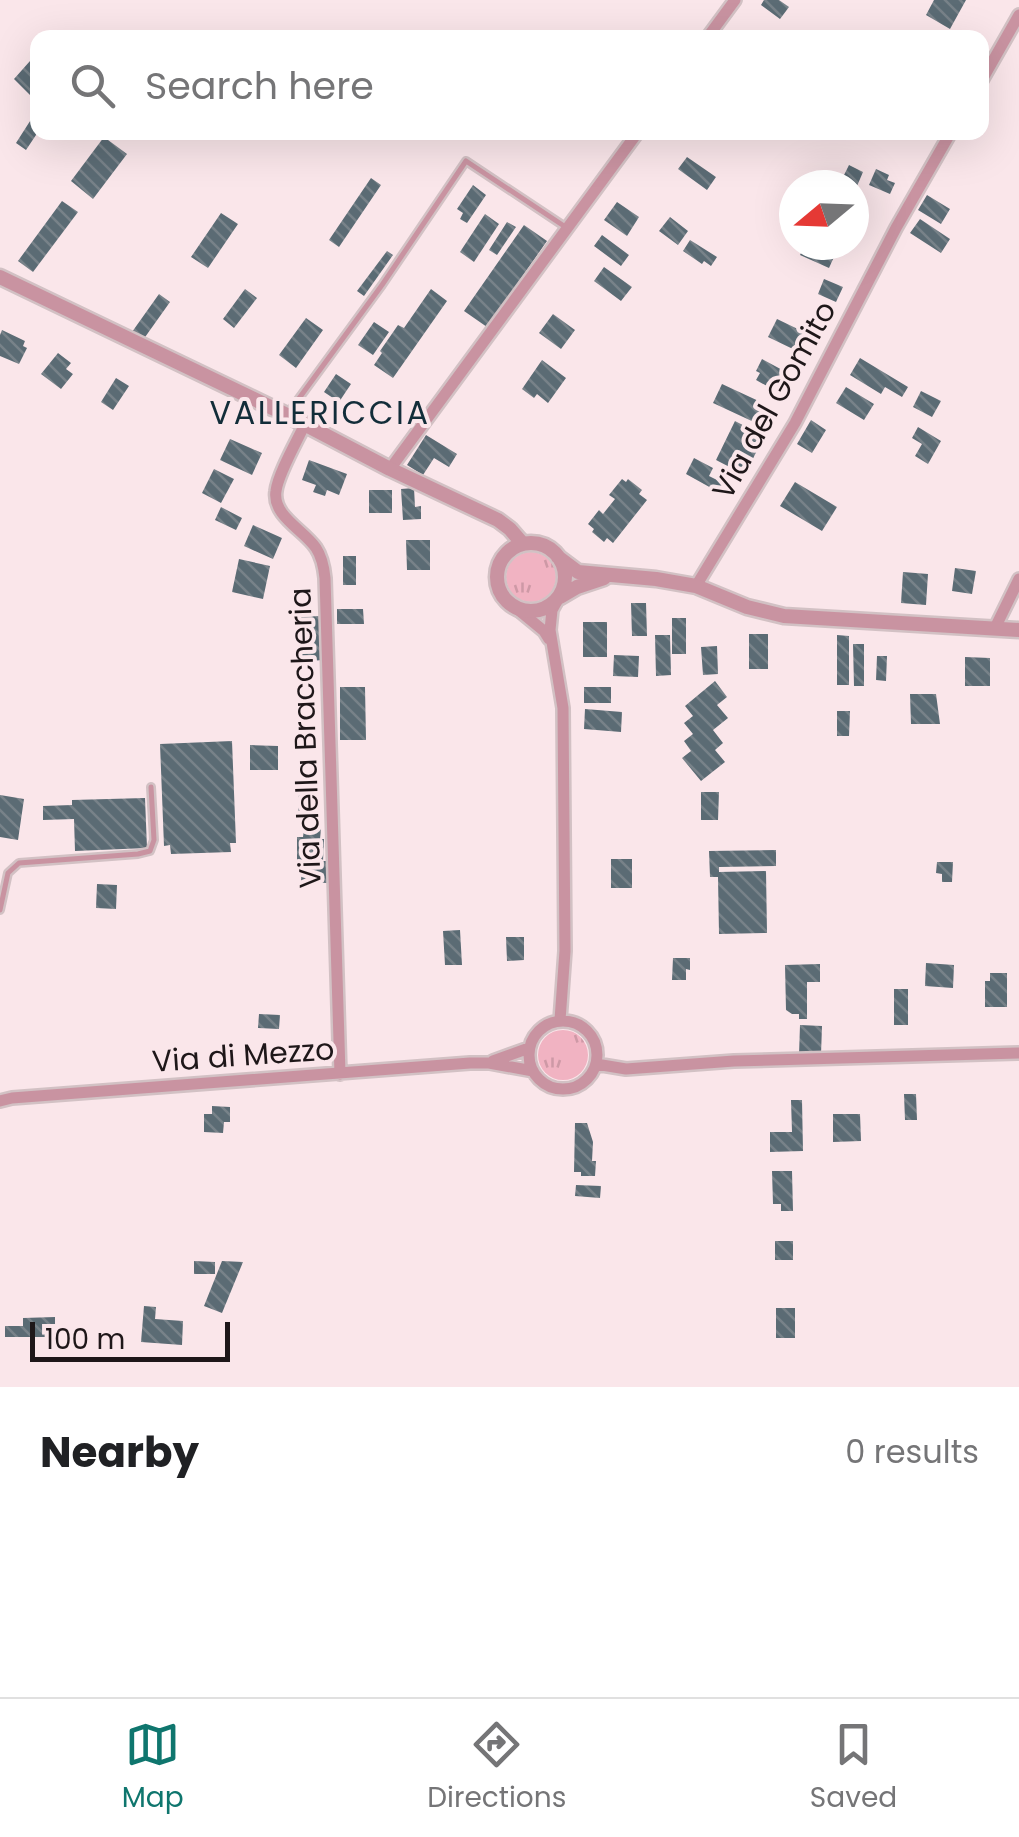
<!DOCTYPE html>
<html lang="en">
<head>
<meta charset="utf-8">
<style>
  body { margin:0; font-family:Poppins,sans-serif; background:#f2f2f2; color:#202124 }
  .compass { position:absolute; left:779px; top:170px; width:90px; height:90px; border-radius:50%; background:#fff; box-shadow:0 10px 40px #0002; rotate:251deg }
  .scale { position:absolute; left:30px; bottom:25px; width:200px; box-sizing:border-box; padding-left:10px; border:5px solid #1e1719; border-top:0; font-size:28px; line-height:35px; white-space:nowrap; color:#1e1719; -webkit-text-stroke:8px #fae6ea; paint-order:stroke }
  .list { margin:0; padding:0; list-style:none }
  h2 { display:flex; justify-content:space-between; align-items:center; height:130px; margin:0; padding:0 40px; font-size:42px }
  h2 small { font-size:32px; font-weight:400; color:#757577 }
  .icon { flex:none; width:55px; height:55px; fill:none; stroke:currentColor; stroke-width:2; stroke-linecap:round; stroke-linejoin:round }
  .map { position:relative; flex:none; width:1019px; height:1387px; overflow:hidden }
  .search { position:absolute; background:#fff; box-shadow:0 10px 40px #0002; left:30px; right:30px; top:30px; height:110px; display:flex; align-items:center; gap:25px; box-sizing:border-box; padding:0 35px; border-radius:20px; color:#757577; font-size:38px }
  .sheet { height:310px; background:#fff }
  nav { display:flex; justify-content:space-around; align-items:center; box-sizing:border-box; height:140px; border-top:2px solid #e0e0e0; background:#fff; font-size:28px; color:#757577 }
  nav a { display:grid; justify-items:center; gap:5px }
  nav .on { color:#0f766e }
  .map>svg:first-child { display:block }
  .grass { fill:url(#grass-tufts) }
  .building { fill:url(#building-back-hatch) }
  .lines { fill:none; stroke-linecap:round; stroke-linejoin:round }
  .service-casing { stroke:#d2c1c4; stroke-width:10 }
  .minor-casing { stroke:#d2c1c4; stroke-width:16 }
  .tertiary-casing { stroke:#d2c1c4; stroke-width:19 }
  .service { stroke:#c993a1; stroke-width:5 }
  .minor { stroke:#c993a1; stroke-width:11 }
  .tertiary { stroke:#c993a1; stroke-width:14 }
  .labels { text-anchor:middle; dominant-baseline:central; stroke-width:8; stroke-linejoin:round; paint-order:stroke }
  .street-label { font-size:30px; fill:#1e1719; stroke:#fae6ea }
  .neighbourhood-label { font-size:32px; letter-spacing:2.5px; fill:#122d39; stroke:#fae6ea }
</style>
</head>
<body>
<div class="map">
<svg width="1019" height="1387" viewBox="0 0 1019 1387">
  <defs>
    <pattern id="grass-tufts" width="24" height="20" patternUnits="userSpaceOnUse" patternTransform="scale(2.5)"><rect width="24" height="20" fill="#f1b3c2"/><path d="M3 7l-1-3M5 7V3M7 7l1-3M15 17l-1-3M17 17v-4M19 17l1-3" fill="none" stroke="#ce99a6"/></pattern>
    <pattern id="building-back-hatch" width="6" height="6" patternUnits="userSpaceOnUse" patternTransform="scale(2.5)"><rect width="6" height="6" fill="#5b6b74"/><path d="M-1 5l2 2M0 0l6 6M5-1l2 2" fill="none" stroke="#788289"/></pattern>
  </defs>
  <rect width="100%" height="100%" fill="#fae6ea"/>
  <path class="grass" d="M506 577a25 25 0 1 1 50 0a25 25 0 1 1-50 0Z
    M538 1055a25 25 0 1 1 50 0a25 25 0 1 1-50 0Z"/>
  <path class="building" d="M764,0H779L789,7L780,19L761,5Z
    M934,0H966L950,29L926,15Z
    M30,61L38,68V91L32,97L14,79Z
    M32,118L38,121V132L26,150L16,143Z
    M104,137L127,154L93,199L71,181Z
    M687,157L716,177L707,190L678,169Z
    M849,165L863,172L857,186L842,179Z
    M876,169L889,175L887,180L895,183L890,194L869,185Z
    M371,178L381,185L339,247L329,240Z
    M473,185L486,195L467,223L460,219L463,213L457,209Z
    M927,195L950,209L941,224L918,210Z
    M62,201L78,212L33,272L18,261Z
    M617,202L639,217L627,236L604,220Z
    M221,213L238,224L208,268L191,257Z
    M485,214L499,224L474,262L460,252Z
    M670,217L688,231L678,245L659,231Z
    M920,219L950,239L941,253L910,233Z
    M507,222L516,227L497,255L489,250Z
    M524,225L547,241L487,327L464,311Z
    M602,235L629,255L621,266L594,246Z
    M690,240L717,257L711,266L704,261L702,264L683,251Z
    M805,245H830L838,248L829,268L800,255Z
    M387,251L393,255L364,296L357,291Z
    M604,267L632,287L621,301L594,281Z
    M824,279L843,287L836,302L818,294Z
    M245,289L257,298L234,328L223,319Z
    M431,289L447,301L393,378L374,365L382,353L380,351L398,325L404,328Z
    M159,294L170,302L143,340L132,332Z
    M553,314L575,330L561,349L539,333Z
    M306,318L323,330L296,368L279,355Z
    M777,319L804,332L795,350L768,337Z
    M374,322L389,332L373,355L358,345Z
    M2,330L25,341L23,346L27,348L19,364L0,356V335Z
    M58,353L71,363L66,369L73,374L61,389L41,374Z
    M860,358L908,387L902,397L885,387L881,394L850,375Z
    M762,359L786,372L776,391L756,380L760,373L756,371Z
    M542,360L566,378L548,403L537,394L534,398L522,389Z
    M336,374L351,384L339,402L324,392Z
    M116,378L129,386L113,410L101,402Z
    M722,384L765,404L756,423L713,403Z
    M846,387L874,404L864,420L836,403Z
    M921,391L941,401L932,417L913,407Z
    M811,420L826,430L812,453L797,444Z
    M735,421L764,436L745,475L716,460Z
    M918,427L941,441L928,464L915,456L922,444L912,438Z
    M426,435L457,454L449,467L434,458L423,475L407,465Z
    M230,439L262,453L252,475L220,460Z
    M694,458L713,468L709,476L727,485L722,494L686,474Z
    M309,460L347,474L339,495L327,490L325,496L313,492L316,485L302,480Z
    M214,469L234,479L221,503L202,493Z
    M622,479L626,482L628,479L642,490L639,494L647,500L613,543L607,538L604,542L592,532L594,529L588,524L599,510L603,514L615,499L609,495Z
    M795,482L837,507L822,531L780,506Z
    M414,488L415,507L421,506V519L403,520L401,489Z
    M369,490H392V513H369Z
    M221,507L242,518L236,530L215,520Z
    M253,525L282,538L273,559L244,546Z
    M406,540H430V570H407Z
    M343,556H356V585H343Z
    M239,559L270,566L263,599L232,592Z
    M955,568L976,571L972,594L952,591Z
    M903,572L928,574L926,605L901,603Z
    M631,603H646L647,636H632Z
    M337,609H363L364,624H337Z
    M321,616L323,660L297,662L298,637H295L294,617Z
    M672,618H686V654H672Z
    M583,622H607V657H583Z
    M749,634H768V669H749Z
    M655,635H670L671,675L656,676Z
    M837,635L849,636V685H837Z
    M853,644H864V686H854Z
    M717,646L718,674L703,675L701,647Z
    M614,655L639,656L638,677L613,676Z
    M877,656H887L886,681L876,680Z
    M965,657L990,658V686H965Z
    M715,681L727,697L717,705L728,718L713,730L723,743L715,750L725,762L701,781L682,758L691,751L684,741L693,734L684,723L693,716L685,706Z
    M340,687H365L366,740H340Z
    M584,687H611V703H584Z
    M910,694H936L940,724H911Z
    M585,709L622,712L621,732L584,729Z
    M837,711H850L849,736H837Z
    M232,741L236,843H230L231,852L171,854L170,845L164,846L160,744Z
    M250,745L278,746V770H250Z
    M299,790L318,791V813H308V820H298Z
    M701,792H719L718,820H701Z
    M0,795L24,799L18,840L0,837Z
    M145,798L147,848L75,851L74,819L43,820V806L72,805V800Z
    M304,829H321L320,839H324L323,861H328V883L301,882L302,861H297V837H303Z
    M776,850V866L719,867V872L766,871L767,933L719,934L718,877H710L709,851Z
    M611,859H632V888H611Z
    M937,862H953L952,882H942V874L936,873Z
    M97,884L117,885L116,909L96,908Z
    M460,930L462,965H445L443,931Z
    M506,937H524V960L507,961Z
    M673,958H690V970L686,969V980H672Z
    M926,963L954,965L953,988L925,986Z
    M820,964V982H807V1019H799V1014H792L786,1010L785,965Z
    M990,973H1007V1007H985V981H990Z
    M894,989H908V1025H894Z
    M259,1014L280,1015L279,1029L258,1028Z
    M800,1025L822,1026L821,1055H799Z
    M904,1094H916L917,1120H905Z
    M791,1100H802L803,1151L770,1152V1132H792Z
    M212,1106L230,1107V1122H224L223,1133L204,1132V1114H212Z
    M833,1114H860L861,1141L833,1142Z
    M575,1123H587L593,1142L592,1161H596L595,1176H581V1172H574Z
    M772,1171H792L793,1211H781V1204H773Z
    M576,1185L601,1186L600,1198L575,1196Z
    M775,1241H793V1260H775Z
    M194,1261L215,1262V1274H194Z
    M222,1261L243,1262L222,1313L204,1306Z
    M144,1306L156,1307L155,1319L183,1321L182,1345L141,1342Z
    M776,1308H795V1338H776Z
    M55,1317V1337H5V1326H23V1318Z"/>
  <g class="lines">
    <defs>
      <path id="service" d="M289,412L382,285L466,161L567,228
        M0,910L8,873L19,863L138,854L150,851L154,840L151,787"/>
      <path id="minor" d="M707,38L735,0
        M982,80L1019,15
        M305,424C297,441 278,474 276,491C272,516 304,530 316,548C322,557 324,568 325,578L340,1074
        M390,469L638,132
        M696,586L795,423L896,228L951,132
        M558,599L552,610L550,630L563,708L565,951L560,1020
        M516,608L544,631L549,639
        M995,628L1019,579
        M529 1055a34 34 0 1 1 68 0a34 34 0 1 1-68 0Z
        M493,1061L529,1048
        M596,1064L626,1069L734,1061L1019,1053
        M0,1101L12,1098C164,1085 317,1076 470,1063H489L533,1071"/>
      <path id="tertiary" d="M0,277L287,415L390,469L498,520L510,529L523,544
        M497 577a34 34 0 1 1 68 0a34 34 0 1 1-68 0Z
        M558,557L578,572L656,579L696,586L747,607L784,616L1019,630
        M560,597L577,587L604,578"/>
    </defs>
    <use href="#service" class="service-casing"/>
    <use href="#minor" class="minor-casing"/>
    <use href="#tertiary" class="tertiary-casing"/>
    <use href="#service" class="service"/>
    <use href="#minor" class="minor"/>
    <use href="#tertiary" class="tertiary"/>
  </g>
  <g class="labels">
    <g class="street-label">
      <text transform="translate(774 400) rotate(-61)">Via del Gomito</text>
      <text transform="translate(305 738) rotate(-92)">Via della Braccheria</text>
      <text transform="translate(243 1055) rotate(-4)">Via di Mezzo</text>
    </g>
    <g class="neighbourhood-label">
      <text x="320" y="412">VALLERICCIA</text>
    </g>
  </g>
</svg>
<svg class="compass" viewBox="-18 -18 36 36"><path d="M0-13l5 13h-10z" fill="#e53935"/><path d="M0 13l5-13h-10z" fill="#757577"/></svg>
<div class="scale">100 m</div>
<div class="search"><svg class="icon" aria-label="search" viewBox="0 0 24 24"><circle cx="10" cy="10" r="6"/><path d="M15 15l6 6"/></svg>Search here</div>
</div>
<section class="sheet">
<h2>Nearby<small>0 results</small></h2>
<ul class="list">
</ul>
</section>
<nav>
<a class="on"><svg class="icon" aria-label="map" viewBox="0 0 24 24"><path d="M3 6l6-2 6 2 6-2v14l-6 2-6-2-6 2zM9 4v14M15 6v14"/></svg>Map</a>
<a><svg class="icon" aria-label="directions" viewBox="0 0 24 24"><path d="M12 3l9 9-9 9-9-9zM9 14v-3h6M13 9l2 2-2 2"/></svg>Directions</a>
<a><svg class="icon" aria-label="saved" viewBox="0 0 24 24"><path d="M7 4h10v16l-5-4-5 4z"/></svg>Saved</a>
</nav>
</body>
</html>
